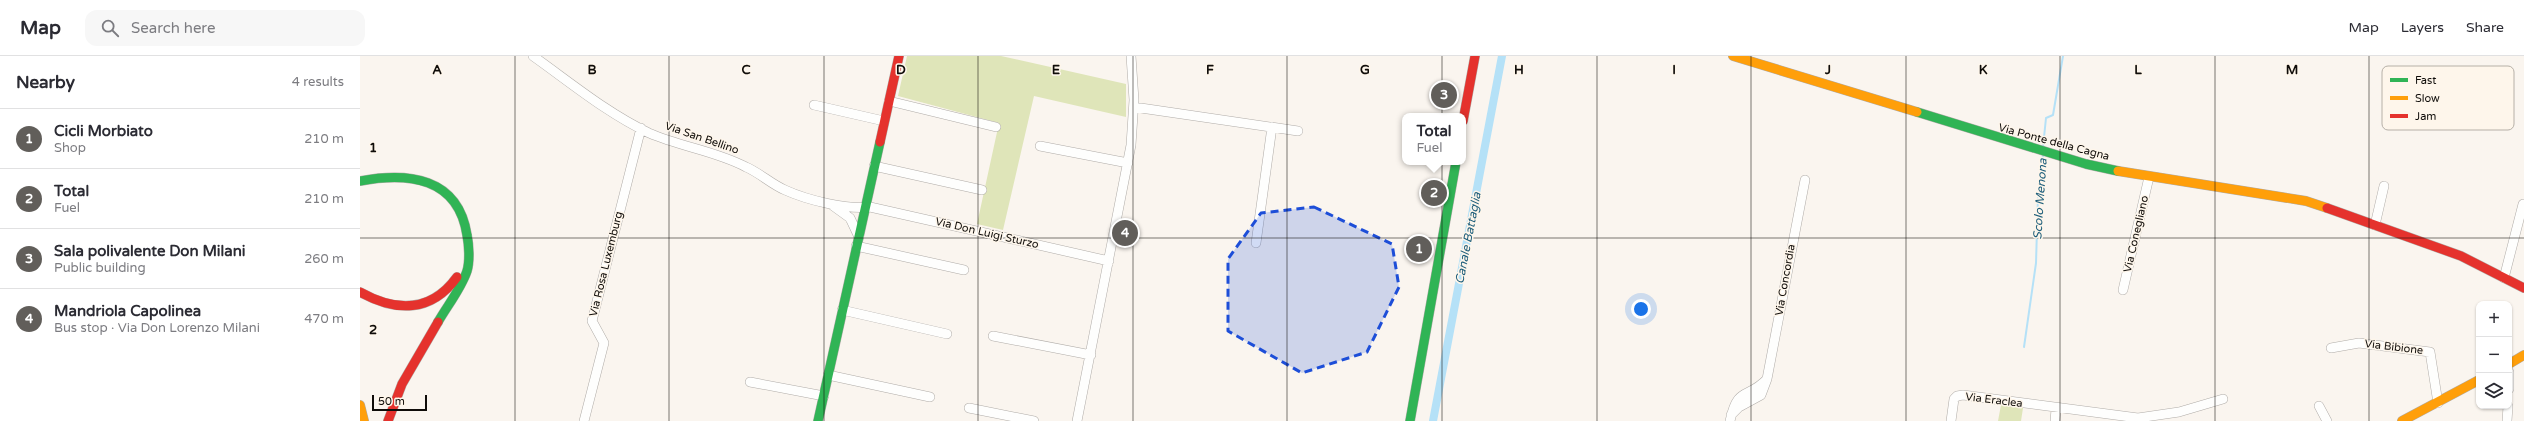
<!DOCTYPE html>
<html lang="en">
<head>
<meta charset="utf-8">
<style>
  body { margin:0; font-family:"Varela Round",sans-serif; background:#f7f7f7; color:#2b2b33 }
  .controls { position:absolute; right:12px; bottom:12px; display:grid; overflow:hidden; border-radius:8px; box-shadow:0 1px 3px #0004 }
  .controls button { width:36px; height:36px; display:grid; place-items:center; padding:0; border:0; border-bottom:1px solid #e1e1e2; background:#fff; color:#2b2b33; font:20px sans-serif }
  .scale { position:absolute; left:12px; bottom:10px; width:55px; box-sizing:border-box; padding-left:4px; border:2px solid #0f0c09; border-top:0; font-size:11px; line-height:14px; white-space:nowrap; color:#0f0c09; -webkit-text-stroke:3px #fef6eb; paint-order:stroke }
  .you { position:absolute; left:1281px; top:253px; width:14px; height:14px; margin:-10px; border:3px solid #fff; border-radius:50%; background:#1a73e8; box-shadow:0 0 0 6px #1a73e833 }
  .badge { display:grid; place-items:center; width:26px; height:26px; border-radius:50%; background:#615e5a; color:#fff; font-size:13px; font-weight:700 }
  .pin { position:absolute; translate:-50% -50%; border:2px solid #fff; box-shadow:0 1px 4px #0006 }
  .popup { position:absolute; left:1042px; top:57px; width:64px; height:52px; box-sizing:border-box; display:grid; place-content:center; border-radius:8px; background:#fff; filter:drop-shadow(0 1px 3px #0005); font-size:13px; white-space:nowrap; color:#7c7c81 }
  .popup b { font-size:15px; color:#2b2b33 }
  .popup::after { content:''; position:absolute; left:50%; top:100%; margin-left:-8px; border:8px solid transparent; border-top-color:#fff }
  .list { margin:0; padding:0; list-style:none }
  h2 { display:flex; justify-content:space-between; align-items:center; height:52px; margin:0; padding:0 16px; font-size:17px }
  h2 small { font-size:13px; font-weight:400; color:#7c7c81 }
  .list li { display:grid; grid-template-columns:26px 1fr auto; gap:12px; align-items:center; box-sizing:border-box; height:60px; padding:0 16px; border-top:1px solid #e1e1e2 }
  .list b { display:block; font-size:15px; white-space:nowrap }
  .list p { margin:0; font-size:13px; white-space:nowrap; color:#7c7c81 }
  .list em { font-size:13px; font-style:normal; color:#7c7c81 }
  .icon { flex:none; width:22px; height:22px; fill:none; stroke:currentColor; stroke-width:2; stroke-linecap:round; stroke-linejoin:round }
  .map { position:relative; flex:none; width:2164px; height:365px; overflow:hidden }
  header { display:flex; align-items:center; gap:24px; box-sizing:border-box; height:56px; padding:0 20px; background:#fff; border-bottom:1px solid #e1e1e2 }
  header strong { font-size:19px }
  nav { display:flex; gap:22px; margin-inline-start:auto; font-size:14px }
  .search { width:280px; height:36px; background:#f7f7f7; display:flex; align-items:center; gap:10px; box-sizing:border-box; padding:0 14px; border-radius:12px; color:#7c7c81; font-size:15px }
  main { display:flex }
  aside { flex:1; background:#fff }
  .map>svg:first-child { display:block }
  .green { fill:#dfe5b9 }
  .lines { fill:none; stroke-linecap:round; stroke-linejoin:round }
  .stream { stroke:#b5e1f7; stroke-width:2 }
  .canal { stroke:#b5e1f7; stroke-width:8 }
  .street-casing { stroke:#b0aca8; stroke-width:10 }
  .fast-casing { stroke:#b0aca8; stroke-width:10 }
  .slow-casing { stroke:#b0aca8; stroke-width:10 }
  .jam-casing { stroke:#b0aca8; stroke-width:10 }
  .street { stroke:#fefefd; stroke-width:9 }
  .fast { stroke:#30b455; stroke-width:9 }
  .slow { stroke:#ff9f0a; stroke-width:9 }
  .jam { stroke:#e5322d; stroke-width:9 }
  .marked { fill:#1d4ed8; fill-opacity:0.2; stroke:#1d4ed8; stroke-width:3; stroke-dasharray:8 5; stroke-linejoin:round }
  .grid { fill:none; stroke:#0f0c09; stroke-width:1; stroke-opacity:0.55 }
  .labels { text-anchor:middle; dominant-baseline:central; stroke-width:3; stroke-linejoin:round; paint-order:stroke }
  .street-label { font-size:11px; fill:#0f0c09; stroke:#fef6eb }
  .water-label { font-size:12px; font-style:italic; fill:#1f5f7c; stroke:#fef6eb }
  .key { fill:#fef6eb; stroke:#b6b0a7; stroke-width:1 }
  .key-label { font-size:11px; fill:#0f0c09 }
  .grid-label { font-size:13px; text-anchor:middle; font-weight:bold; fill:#0f0c09; stroke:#fef6eb; stroke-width:3; stroke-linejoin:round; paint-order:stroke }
</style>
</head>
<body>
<header>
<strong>Map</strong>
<div class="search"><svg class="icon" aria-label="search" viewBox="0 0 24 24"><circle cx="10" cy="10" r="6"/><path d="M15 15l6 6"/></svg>Search here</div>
<nav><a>Map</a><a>Layers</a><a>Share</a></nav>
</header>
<main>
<aside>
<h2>Nearby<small>4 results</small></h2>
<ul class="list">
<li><span class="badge">1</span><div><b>Cicli Morbiato</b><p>Shop</p></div><em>210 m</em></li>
<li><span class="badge">2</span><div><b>Total</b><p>Fuel</p></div><em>210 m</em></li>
<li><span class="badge">3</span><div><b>Sala polivalente Don Milani</b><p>Public building</p></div><em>260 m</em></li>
<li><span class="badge">4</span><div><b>Mandriola Capolinea</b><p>Bus stop · Via Don Lorenzo Milani</p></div><em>470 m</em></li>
</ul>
</aside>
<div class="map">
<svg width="2164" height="365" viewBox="0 0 2164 365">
  <rect width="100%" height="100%" fill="#faf5ef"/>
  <path class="green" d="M547,0H641L766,28V61L674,40L643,174L617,168L639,67L538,40Z
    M1641,349L1663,352L1661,365H1638Z"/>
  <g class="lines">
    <path class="stream" d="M1683,91L1686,62L1693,59L1703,0
      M1664,291L1676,207L1678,140L1683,99"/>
    <path class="canal" d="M1073,365L1142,0"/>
    <defs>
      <path id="street" d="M173,0C211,27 247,57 289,77C321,91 356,95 386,111C400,117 411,128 425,134C447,144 487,154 510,151L749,205
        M529,45L636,71
        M454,49L524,65
        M774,51L938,75
        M680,90L768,107
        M514,110L622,134
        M472,149L490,162L499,181
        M2015,169L2024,130
        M896,187L912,71
        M496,190L604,214
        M2144,222L2163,148
        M1763,234L1789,121
        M482,254L587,278
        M633,280L731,299
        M1971,292L1999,287L2070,296L2078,347
        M2149,316V333
        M468,319L570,341
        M390,326L464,340
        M1959,350L1967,365
        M609,352L674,365
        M1371,359L1379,351L1401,339L1407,323
        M224,365L244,287L232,265L281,72
        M717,365L771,89L774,44L771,0
        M1370,365C1378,329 1387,344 1407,323L1445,124
        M1591,365L1594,343L1597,340L1603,339L1778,362L1819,356L1863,343
        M1695,365L1696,353
        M2147,365L2148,350"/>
      <path id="fast" d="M1557,56L1726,108L1758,115
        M0,125C48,116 98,121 107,179C109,189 110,205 107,215C101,233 87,250 78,266
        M458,365L520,86
        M1050,365L1096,106"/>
      <path id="slow" d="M1373,0L1557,56
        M1758,115L1946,145L1967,152
        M2149,308L2164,299
        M0,349L4,365
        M2042,365L2119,324"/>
      <path id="jam" d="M1103,65L1115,0
        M520,86L539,0
        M1967,152L2101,200L2164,232
        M0,236C36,256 71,257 97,221
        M28,365L42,328L78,266"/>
    </defs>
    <use href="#street" class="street-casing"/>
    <use href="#fast" class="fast-casing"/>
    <use href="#slow" class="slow-casing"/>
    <use href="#jam" class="jam-casing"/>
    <use href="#street" class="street"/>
    <use href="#fast" class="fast"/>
    <use href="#slow" class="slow"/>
    <use href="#jam" class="jam"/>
  </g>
  <path class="marked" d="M954,151L1032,188L1039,231L1007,296L942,317L868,275V203L901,157Z"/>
  <path class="grid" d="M155,0V365M309,0V365M464,0V365M618,0V365M773,0V365M927,0V365M1082,0V365M1237,0V365M1391,0V365M1546,0V365M1700,0V365M1855,0V365M2009,0V365M0,182H2164"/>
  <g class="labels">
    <g class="street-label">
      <text transform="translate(342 82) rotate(19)">Via San Bellino</text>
      <text transform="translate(1694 86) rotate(15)">Via Ponte della Cagna</text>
      <text transform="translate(627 177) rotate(13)">Via Don Luigi Sturzo</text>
      <text transform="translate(1776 178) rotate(-77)">Via Conegliano</text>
      <text transform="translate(246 208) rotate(-76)">Via Rosa Luxemburg</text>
      <text transform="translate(1425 224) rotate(-80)">Via Concordia</text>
      <text transform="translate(2034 291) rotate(7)">Via Bibione</text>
      <text transform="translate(1634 344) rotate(7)">Via Eraclea</text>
    </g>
    <g class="water-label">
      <text transform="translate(1680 143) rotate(-86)">Scolo Menona</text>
      <text transform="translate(1108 182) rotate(-79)">Canale Battaglia</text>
    </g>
  </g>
  <rect x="2022" y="10" width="132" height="64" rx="6" class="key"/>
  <rect x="2030" y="22" width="18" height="4" fill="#30b455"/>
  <rect x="2030" y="40" width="18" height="4" fill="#ff9f0a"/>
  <rect x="2030" y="58" width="18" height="4" fill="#e5322d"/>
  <g class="key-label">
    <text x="2055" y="28">Fast</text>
    <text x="2055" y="46">Slow</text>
    <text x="2055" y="64">Jam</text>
  </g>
  <g class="grid-label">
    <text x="77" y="18">A</text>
    <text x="232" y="18">B</text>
    <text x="386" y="18">C</text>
    <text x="541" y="18">D</text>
    <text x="696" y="18">E</text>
    <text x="850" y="18">F</text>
    <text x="1005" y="18">G</text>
    <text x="1159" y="18">H</text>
    <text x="1314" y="18">I</text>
    <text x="1468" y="18">J</text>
    <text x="1623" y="18">K</text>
    <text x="1778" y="18">L</text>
    <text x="1932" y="18">M</text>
    <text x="13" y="96">1</text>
    <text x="13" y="278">2</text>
  </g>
</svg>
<div class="controls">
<button>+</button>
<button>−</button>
<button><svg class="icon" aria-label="layers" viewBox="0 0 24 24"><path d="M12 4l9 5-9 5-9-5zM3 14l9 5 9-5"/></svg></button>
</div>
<div class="scale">50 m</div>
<div class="you"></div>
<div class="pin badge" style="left:1059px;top:193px">1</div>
<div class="pin badge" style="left:1074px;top:137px">2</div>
<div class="popup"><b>Total</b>Fuel</div>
<div class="pin badge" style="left:1084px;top:39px">3</div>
<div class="pin badge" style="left:765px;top:177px">4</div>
</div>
</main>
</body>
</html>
